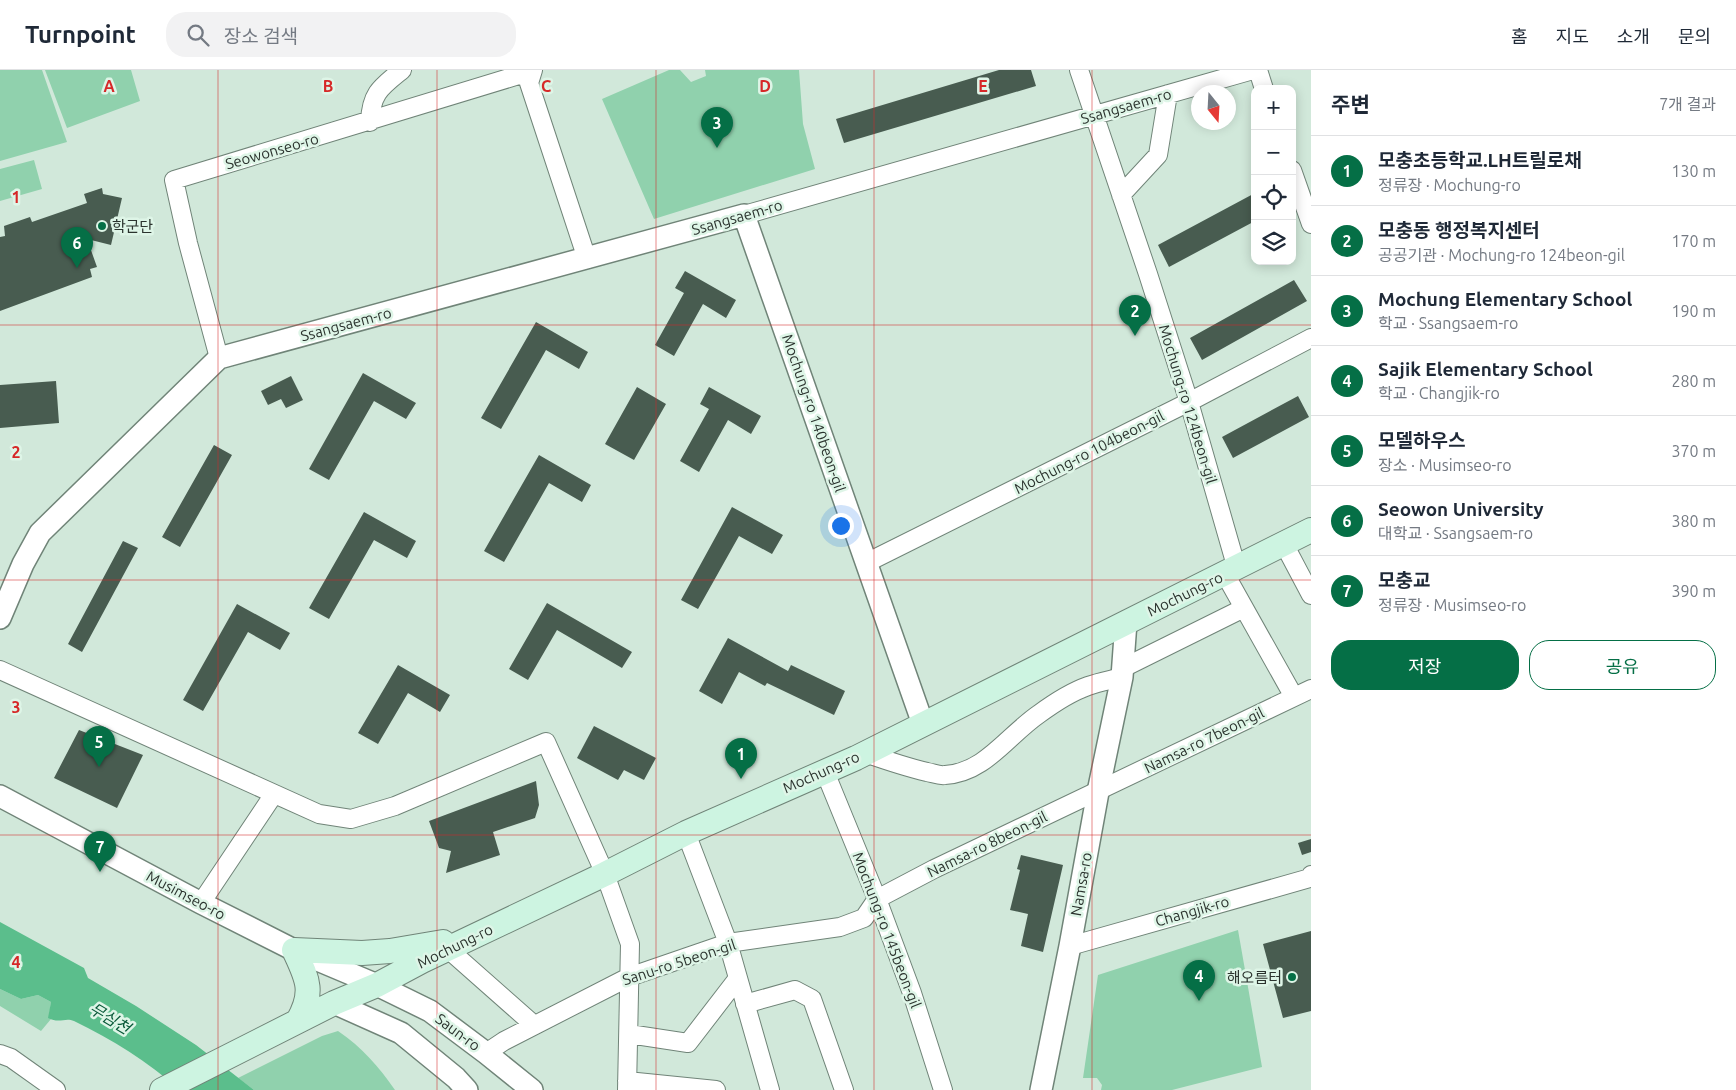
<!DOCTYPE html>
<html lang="ko">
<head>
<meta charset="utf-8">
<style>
  body { margin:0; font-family:Ubuntu,"Noto Sans KR",sans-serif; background:#f2f2f3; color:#1f2937 }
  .controls { position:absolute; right:15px; top:15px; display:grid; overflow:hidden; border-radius:10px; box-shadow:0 2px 12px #0003 }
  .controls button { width:45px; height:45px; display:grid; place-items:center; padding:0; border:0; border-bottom:1px solid #e0e1e3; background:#fff; color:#1f2937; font:25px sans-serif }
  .compass { position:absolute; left:1191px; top:15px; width:45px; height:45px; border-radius:50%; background:#fff; box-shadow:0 2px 12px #0003; rotate:162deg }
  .you { position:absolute; left:840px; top:455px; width:18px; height:18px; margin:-12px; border:4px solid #fff; border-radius:50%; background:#1a73e8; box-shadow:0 0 0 8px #1a73e833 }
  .badge { display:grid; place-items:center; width:32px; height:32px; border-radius:50%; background:#056f46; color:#fff; font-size:16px; font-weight:700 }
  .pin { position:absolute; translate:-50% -41px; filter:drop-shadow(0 1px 2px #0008) }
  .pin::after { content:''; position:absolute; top:26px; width:18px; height:15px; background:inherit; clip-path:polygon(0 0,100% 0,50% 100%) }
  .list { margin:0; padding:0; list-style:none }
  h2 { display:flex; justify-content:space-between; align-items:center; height:65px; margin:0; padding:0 20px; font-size:21px }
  h2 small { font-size:16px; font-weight:400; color:#747a83 }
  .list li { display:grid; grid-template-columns:32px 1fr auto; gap:15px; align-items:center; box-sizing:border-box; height:70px; padding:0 20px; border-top:1px solid #e0e1e3 }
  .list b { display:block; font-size:19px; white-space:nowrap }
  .list p { margin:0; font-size:16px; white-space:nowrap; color:#747a83 }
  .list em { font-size:16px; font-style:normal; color:#747a83 }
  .actions { display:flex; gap:10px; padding:15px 20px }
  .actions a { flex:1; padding:11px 0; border:1px solid #056f46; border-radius:20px; text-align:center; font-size:18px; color:#056f46 }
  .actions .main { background:#056f46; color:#fff }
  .icon { flex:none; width:28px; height:28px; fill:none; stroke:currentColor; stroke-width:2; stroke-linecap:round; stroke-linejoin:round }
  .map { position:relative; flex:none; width:1311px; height:1020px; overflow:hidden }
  header { display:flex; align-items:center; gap:30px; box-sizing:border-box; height:70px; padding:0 25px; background:#fff; border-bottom:1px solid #e0e1e3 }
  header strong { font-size:24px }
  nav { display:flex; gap:28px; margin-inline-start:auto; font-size:18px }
  .search { width:350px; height:45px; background:#f2f2f3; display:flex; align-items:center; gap:12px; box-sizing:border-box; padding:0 18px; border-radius:20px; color:#747a83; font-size:19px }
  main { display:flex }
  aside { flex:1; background:#fff }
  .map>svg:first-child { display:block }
  .green { fill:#90d1ad }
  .water { fill:#5bbe8c }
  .building { fill:#485c50 }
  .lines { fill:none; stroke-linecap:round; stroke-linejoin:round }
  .minor-casing { stroke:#708478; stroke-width:20 }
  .tertiary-casing { stroke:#708478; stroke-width:24 }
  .secondary-casing { stroke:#708478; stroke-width:26 }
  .minor { stroke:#fff; stroke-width:18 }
  .tertiary { stroke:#fff; stroke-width:21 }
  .secondary { stroke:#cdf4e1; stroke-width:24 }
  .grid { fill:none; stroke:#d62828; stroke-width:1; stroke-opacity:0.55 }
  .poi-dot { fill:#056f46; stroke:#def5e7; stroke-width:2 }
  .labels { text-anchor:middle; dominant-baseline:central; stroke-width:5; stroke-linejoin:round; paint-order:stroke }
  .street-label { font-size:15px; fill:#2b332e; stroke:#def5e7 }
  .poi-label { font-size:15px; fill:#2b332e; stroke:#def5e7; text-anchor:start }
  .water-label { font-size:16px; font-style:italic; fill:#085838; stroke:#def5e7 }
  .grid-label { font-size:16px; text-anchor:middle; font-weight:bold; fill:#d62828; stroke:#def5e7; stroke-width:5; stroke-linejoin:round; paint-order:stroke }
</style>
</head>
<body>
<header>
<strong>Turnpoint</strong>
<div class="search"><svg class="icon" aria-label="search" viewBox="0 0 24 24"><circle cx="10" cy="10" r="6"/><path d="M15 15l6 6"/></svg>장소 검색</div>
<nav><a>홈</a><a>지도</a><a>소개</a><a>문의</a></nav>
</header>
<main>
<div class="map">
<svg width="1311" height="1020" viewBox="0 0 1311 1020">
  <rect width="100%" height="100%" fill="#d1e8da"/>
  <path class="green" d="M0,0H42L67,72L0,91Z
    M45,0H131L140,31L67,58Z
    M669,0H680L691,12L706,6L705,0H799L803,54L815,99L654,149L602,29Z
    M34,90L42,119L0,131V99Z
    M1238,860L1262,997L1172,1020H1101L1102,1015L1097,1008H1083L1098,905Z
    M0,919L21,929L38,925L51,932L49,947L51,949L41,961L0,936Z
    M338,961C362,977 379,997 395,1020H254L238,1008L322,966Z"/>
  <path class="water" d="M0,852L84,898L88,908L136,936L196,975L254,1020H180C147,991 113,970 74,951C65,947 60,954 48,948L51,932L38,925L21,929L0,919Z"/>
  <path class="building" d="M999,0H1031L1036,16L844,73L836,49Z
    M102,118L103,124L122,128L111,175L87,169L97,197L90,199L92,207L0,241V167L5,166L4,156L30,147L32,152L87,133L84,124Z
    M1255,123V151L1169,197L1158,175Z
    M685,201L736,230L726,248L703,234L674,286L655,275L684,223L675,218Z
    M1294,210L1307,231L1202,290L1190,268Z
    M536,252L588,282L579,299L546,280L501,359L481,348Z
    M363,303L416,333L406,349L374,331L329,410L309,399Z
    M291,306L303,330L286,338L281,329L268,335L261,321Z
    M56,311L59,353L0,358V315Z
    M637,317L666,334L634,390L605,374Z
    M709,317L761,346L751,364L728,350L699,402L680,391L709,339L700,334Z
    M1298,326L1309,347L1233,388L1222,367Z
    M214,375L232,385L180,477L162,467Z
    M539,385L591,415L582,432L549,413L504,492L484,481Z
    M732,437L783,465L772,484L739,466L698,539L681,530Z
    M364,442L416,471L407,488L374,470L329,549L309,538Z
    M123,471L138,478L82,582L68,574Z
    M547,533L632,582L622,598L557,560L528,610L509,599Z
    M237,534L290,563L280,580L248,562L203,641L183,630Z
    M728,568L788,601L791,595L845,621L834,645L767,613L765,616L739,602L722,634L699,621Z
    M398,595L450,625L440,642L408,623L378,674L358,663Z
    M594,656L656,688L644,710L624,700L618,710L577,688Z
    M79,660L143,685L117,738L54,708Z
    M536,711L539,735L535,748L493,762L500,785L446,803L451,781L439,778L429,751Z
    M1311,769V782L1302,785L1298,773Z
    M1021,785L1063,795L1043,882L1021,876L1028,844L1010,840L1020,800L1017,799Z
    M1311,861V941L1283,948L1263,874Z"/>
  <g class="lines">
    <defs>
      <path id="minor" d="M533,0L529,13L587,189
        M1079,0L1148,204L1189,332L1237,499
        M1258,0L1264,19
        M370,52C371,23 381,17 402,0
        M1292,100L1311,154
        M1121,125L1158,85L1168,24
        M744,145L1253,0
        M219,288L188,173L174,110L532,1
        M1284,474L1311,525
        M866,493L1189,332L1311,268
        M1225,504L1294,627
        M1123,598L1244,538
        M0,600L319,744L351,749L395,736L546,672L605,804L630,874L627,1020
        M865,683C885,690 906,697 927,702C933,703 939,706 945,705C985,703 1008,665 1039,644C1054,633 1071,622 1088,616C1099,612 1111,610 1122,607
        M825,702L877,829L912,923L943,1020
        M686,763L728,873L770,1020
        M201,833L274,724
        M1070,876L1310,808L1311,805
        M448,879L534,955
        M745,934L795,920L812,929L844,1020
        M629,964L688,973L738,908
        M486,983L504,971L629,907L728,873L840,857L864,848L877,829L934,799L1311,619
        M0,984L11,988L56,1020
        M627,1011L716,1020"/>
      <path id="tertiary" d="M0,548L23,494L40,463L219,288L744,145L923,654
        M0,726L201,833L294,880L377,915L430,941L486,983L532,1020
        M334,933L401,963L456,1008L467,1020
        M1041,1020L1070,876L1098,722L1122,607L1126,552"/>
      <path id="secondary" d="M298,951C315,921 307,908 294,880L362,883L390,881L443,872
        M162,1020L334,933L377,915L422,891L605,804L686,763L856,688L1311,460"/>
    </defs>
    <use href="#minor" class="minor-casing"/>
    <use href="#tertiary" class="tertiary-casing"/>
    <use href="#secondary" class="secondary-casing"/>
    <use href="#minor" class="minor"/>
    <use href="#tertiary" class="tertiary"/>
    <use href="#secondary" class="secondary"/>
  </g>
  <path class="grid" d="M218,0V1020M437,0V1020M656,0V1020M874,0V1020M1092,0V1020M0,255H1311M0,510H1311M0,765H1311"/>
  <g class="poi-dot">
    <circle cx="102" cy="156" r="5"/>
    <circle cx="1292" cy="907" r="5"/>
  </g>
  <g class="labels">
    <g class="street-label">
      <text transform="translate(1126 36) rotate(-16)">Ssangsaem-ro</text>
      <text transform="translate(272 81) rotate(-16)">Seowonseo-ro</text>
      <text transform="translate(737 147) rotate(-16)">Ssangsaem-ro</text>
      <text transform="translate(346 254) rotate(-15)">Ssangsaem-ro</text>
      <text transform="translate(1188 334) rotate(73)">Mochung-ro 124beon-gil</text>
      <text transform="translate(814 343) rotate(71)">Mochung-ro 140beon-gil</text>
      <text transform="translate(1089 382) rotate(-27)">Mochung-ro 104beon-gil</text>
      <text transform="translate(1185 524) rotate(-26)">Mochung-ro</text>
      <text transform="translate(1204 670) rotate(-26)">Namsa-ro 7beon-gil</text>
      <text transform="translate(821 702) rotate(-24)">Mochung-ro</text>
      <text transform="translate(987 774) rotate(-26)">Namsa-ro 8beon-gil</text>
      <text transform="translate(1081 814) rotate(-80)">Namsa-ro</text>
      <text transform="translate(186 825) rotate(28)">Musimseo-ro</text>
      <text transform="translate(1192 841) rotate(-16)">Changjik-ro</text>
      <text transform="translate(887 860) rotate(69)">Mochung-ro 145beon-gil</text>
      <text transform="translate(455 876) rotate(-26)">Mochung-ro</text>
      <text transform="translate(679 892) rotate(-18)">Sanu-ro 5beon-gil</text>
      <text transform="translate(458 962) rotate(37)">Saun-ro</text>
    </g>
    <g class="poi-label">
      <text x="112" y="156">학군단</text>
      <text x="1282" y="907" text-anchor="end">해오름터</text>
    </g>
    <g class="water-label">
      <text transform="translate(110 948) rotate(31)">무심천</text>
    </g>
  </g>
  <g class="grid-label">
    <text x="109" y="22">A</text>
    <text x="328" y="22">B</text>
    <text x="546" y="22">C</text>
    <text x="765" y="22">D</text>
    <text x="983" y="22">E</text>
    <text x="16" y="133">1</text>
    <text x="16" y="388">2</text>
    <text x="16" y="643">3</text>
    <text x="16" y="898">4</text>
  </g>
</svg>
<div class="controls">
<button>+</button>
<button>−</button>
<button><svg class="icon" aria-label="locate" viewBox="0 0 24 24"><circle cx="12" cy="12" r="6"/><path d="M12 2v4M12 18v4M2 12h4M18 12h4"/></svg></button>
<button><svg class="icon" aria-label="layers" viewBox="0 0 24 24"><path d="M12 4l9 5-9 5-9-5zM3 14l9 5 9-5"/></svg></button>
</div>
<svg class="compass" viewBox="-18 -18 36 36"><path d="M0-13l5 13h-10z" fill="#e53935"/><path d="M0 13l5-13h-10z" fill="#747a83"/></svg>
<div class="you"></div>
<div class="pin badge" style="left:741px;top:709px">1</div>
<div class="pin badge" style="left:1135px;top:266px">2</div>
<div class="pin badge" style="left:717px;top:78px">3</div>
<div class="pin badge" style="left:1199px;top:931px">4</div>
<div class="pin badge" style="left:99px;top:697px">5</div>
<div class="pin badge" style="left:77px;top:198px">6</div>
<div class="pin badge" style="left:100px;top:802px">7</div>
</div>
<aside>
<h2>주변<small>7개 결과</small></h2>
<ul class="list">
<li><span class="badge">1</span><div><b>모충초등학교.LH트릴로채</b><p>정류장 · Mochung-ro</p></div><em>130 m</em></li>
<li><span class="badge">2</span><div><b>모충동 행정복지센터</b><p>공공기관 · Mochung-ro 124beon-gil</p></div><em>170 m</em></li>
<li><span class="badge">3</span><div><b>Mochung Elementary School</b><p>학교 · Ssangsaem-ro</p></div><em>190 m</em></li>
<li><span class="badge">4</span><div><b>Sajik Elementary School</b><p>학교 · Changjik-ro</p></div><em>280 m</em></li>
<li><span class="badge">5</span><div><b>모델하우스</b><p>장소 · Musimseo-ro</p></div><em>370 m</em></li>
<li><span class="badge">6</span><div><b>Seowon University</b><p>대학교 · Ssangsaem-ro</p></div><em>380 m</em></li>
<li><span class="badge">7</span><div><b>모충교</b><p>정류장 · Musimseo-ro</p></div><em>390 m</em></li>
</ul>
<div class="actions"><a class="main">저장</a><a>공유</a></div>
</aside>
</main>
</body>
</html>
